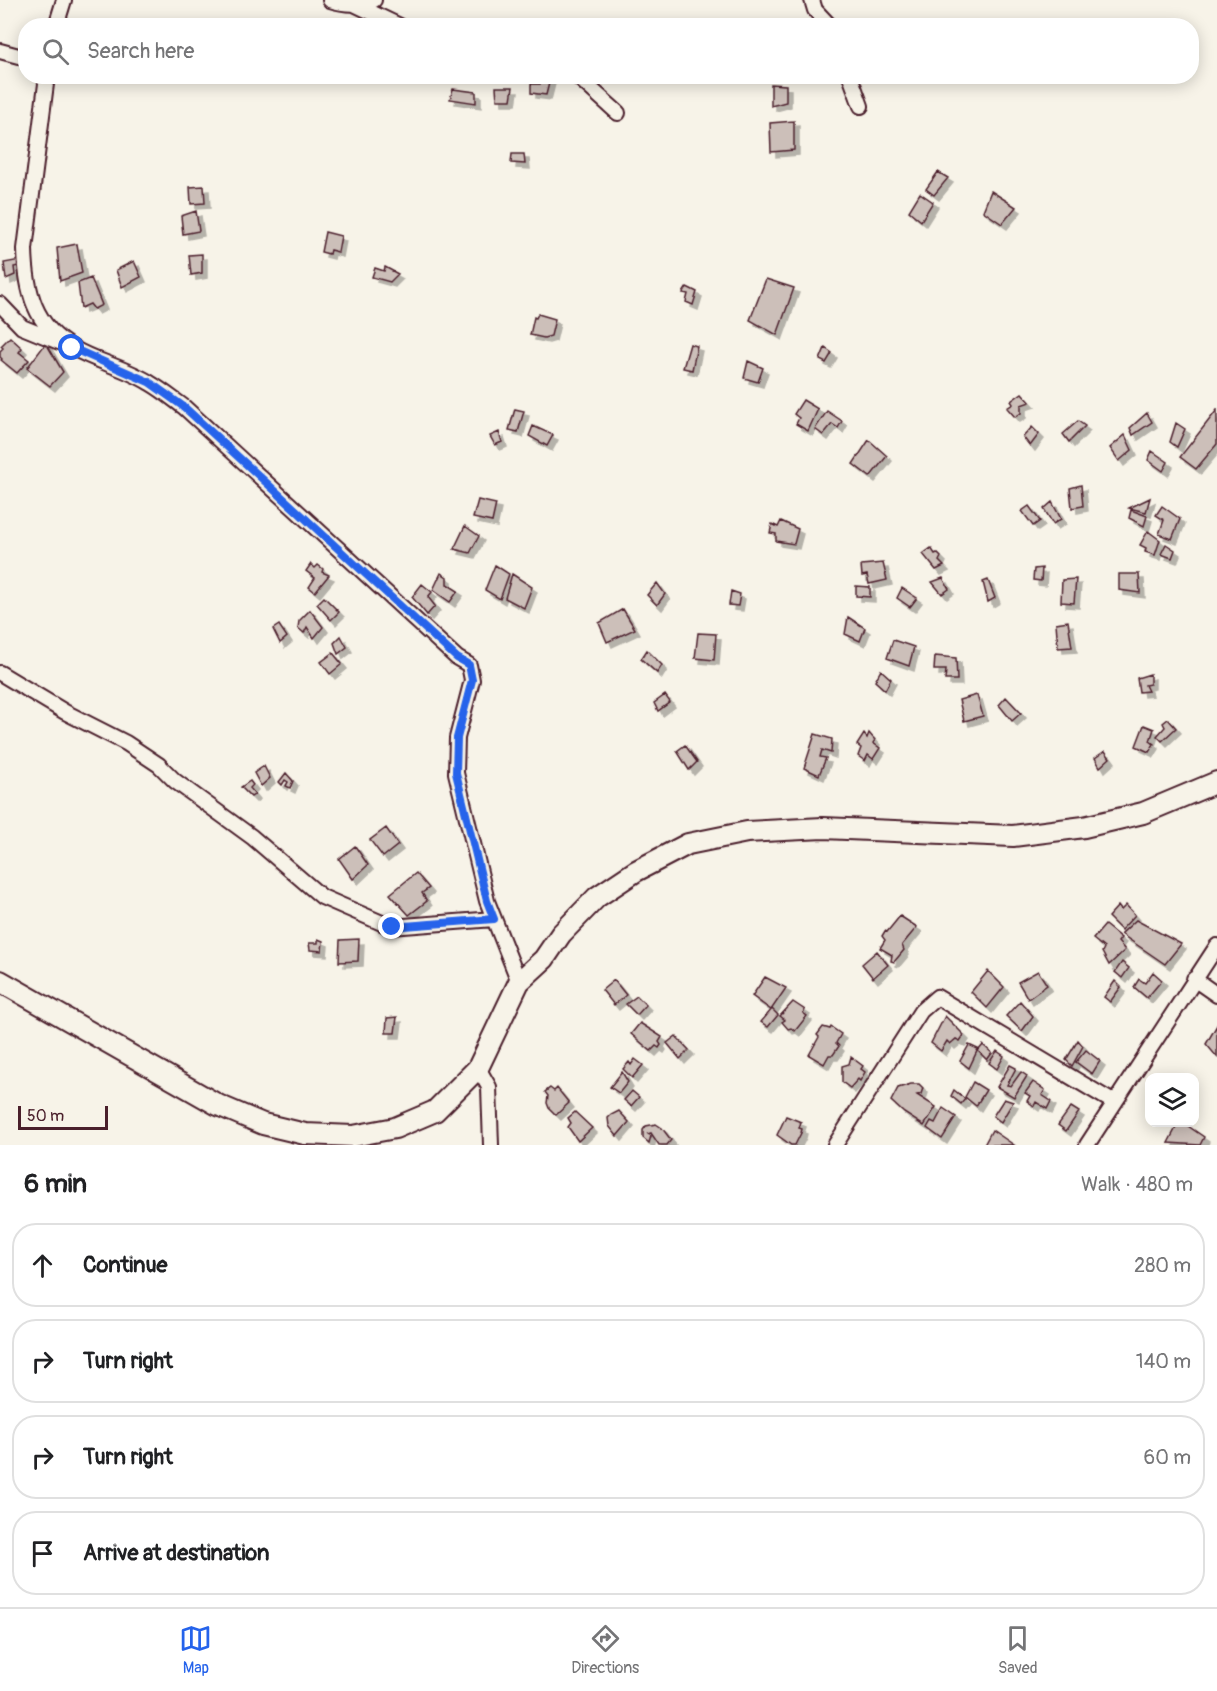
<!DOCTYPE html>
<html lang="en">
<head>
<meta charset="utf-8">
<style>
  body { margin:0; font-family:Pangolin,sans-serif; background:#f2f2f2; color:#202124 }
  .controls { position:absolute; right:18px; bottom:18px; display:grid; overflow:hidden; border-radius:12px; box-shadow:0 3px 15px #0003 }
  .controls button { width:54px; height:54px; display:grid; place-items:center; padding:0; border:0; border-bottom:2px solid #e0e0e0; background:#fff; color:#202124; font:30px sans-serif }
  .scale { position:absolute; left:18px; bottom:15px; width:90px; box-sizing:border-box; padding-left:6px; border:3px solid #4a1f2b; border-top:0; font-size:16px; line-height:21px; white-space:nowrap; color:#4a1f2b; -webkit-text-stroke:4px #f7f3e8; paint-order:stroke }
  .stop { position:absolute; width:18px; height:18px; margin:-14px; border:4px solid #2563eb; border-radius:50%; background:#fff }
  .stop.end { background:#2563eb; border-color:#fff; box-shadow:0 2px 6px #0008 }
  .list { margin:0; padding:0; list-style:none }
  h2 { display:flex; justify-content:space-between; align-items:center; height:78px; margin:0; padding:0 24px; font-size:26px }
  h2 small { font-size:20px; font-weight:400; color:#757577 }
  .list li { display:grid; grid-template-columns:39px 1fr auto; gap:18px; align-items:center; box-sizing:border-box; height:84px; margin:0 12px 12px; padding:0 12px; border:2px solid #e0e0e0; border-radius:24px }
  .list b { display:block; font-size:22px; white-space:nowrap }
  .list em { font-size:20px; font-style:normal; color:#757577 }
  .icon { flex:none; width:33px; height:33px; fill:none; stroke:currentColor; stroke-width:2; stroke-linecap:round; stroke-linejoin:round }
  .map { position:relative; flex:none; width:1217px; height:1145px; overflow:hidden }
  .search { position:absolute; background:#fff; box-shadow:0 3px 15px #0003; left:18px; right:18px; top:18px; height:66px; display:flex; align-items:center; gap:15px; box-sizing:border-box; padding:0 21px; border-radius:24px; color:#757577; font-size:22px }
  .sheet { height:462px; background:#fff }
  nav { display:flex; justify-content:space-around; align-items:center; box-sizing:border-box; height:84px; border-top:2px solid #e0e0e0; background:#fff; font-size:16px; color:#757577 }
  nav a { display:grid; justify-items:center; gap:3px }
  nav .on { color:#2563eb }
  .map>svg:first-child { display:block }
  .building { fill:#ccbfb9; stroke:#4a1f2b; stroke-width:1.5; filter:url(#shadow) }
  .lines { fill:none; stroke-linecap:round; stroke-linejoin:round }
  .minor-casing { stroke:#4a1f2b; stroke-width:18 }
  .highway-casing { stroke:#4a1f2b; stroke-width:24 }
  .minor { stroke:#f7f3e8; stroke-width:14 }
  .highway { stroke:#f7f3e8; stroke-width:20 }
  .route { stroke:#2563eb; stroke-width:8 }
</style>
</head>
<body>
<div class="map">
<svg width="1217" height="1145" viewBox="0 0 1217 1145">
  <defs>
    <filter id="shadow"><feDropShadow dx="5" dy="5" stdDeviation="0" flood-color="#0004"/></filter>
  </defs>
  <rect width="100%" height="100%" fill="#f7f3e8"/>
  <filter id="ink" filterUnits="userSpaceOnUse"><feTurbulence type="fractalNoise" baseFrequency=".0167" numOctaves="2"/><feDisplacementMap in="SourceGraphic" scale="12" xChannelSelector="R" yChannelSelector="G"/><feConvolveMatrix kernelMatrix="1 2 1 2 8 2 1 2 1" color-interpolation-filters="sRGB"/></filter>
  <g filter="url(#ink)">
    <path class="building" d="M541,77L550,79L546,95L531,93V84H540Z
      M771,84L786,85V102L771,106Z
      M496,87H513L511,100H497Z
      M453,89L476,92V103L450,99Z
      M794,121V150L771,152L770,123Z
      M512,154H524L525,164L511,163Z
      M938,172L948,178L934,195L926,189Z
      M204,186L205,203L191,204L190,187Z
      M991,191L1016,207L1002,224L983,211Z
      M920,193L933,202L921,221L909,211Z
      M196,211L199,231L183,234L181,216Z
      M325,232L341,236L338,252L330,250L329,254L321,252Z
      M77,244L82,273L60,281L57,248Z
      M202,254V273L191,275L189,255Z
      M20,260L22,265L14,267L15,275L6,279L4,263Z
      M134,261L141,277L122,287L116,270Z
      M385,267L398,274L390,282L372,277L375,268L384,271Z
      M91,278L102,305L94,309L90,304L81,308L78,283Z
      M766,279L794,288L777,335L750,320Z
      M687,287L697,292L693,305L686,302L688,294L683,293Z
      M538,314L555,319L551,336L544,338L530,335L534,317L536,318Z
      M10,337L22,348L19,352L29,360L17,373L1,360L2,359L0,357V351L3,348L1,346Z
      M46,343L63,372L50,386L27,368Z
      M690,344L697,346L692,370L683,368Z
      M825,348L832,353L826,363L820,360Z
      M748,361L763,368L758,382L744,378Z
      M1022,393L1030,402L1021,405V413L1015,417L1007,408L1013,404L1011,401Z
      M803,400L818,409L808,431L796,424L799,418L794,414Z
      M515,409L524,411L518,432L509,430Z
      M1217,410V444L1196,469L1180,457Z
      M827,411L842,421L838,428L832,424L823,435L815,429Z
      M1147,413L1152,422L1133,435L1130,428Z
      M1078,421L1085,426L1069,442L1063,434Z
      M1176,423L1185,429L1177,447L1170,442Z
      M533,426L553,435L547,446L529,436Z
      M1032,427L1039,434L1030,446L1023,437Z
      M499,432L502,442L495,445L490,436Z
      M1125,435L1132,450L1119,461L1110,448Z
      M869,440L887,456L870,477L853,464Z
      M1152,451L1168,462L1163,471L1148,460Z
      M1081,485L1083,506L1072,508L1070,488Z
      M1150,498L1146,512L1129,508Z
      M478,500L496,504L492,522L473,518Z
      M1052,502L1061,519L1053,524L1044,509Z
      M1029,506L1040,521L1033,526L1022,511Z
      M1162,506L1180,519L1172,539L1159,534L1164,520L1156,515Z
      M1131,510L1147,516L1144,526L1129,518Z
      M781,521L798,529L794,544L776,541V534L770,533L772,524L778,527Z
      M465,526L479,536L470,553L454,549Z
      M1148,531L1160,540L1155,555L1145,552L1146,548L1140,545Z
      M1166,544L1175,550L1172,558L1161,554Z
      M931,548L935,554L937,553L941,557L939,561L944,566L936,570L923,554Z
      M883,563L887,580L869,584L867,575L862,576L861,565Z
      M311,564L315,568L318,565L323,569L322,572L329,575L315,592L309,587L315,578L306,571Z
      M495,565L509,574L500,599L485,590Z
      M1042,568L1041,581L1033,580L1034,569Z
      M441,573L447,577V584L458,591L450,602L433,590Z
      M512,574L532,587L524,608L505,598Z
      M1119,574H1139L1140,593L1119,590Z
      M943,578L949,589L942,594L932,582Z
      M1076,579L1074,603L1061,602L1062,580Z
      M988,580L995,598L988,602L983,582Z
      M657,583L665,594L657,605L647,595Z
      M422,584L432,592L428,597L435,606L427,615L412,597Z
      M856,586L870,587V597L856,596Z
      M902,588L917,598L910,607L897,598Z
      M731,591L740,594L738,606L729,605Z
      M324,597L339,612L331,620L317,604Z
      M623,609L635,629L607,642L599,623Z
      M310,610L323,627L314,638L307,627L304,633L298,628L299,621Z
      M848,617L865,628L860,641L845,634Z
      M1068,621L1072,647L1058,648L1056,623Z
      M279,625L287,637L280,643L273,629Z
      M698,633L716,634L714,660L695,658Z
      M341,636L347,647L338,654L334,643Z
      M893,640L914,647L909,666L887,658Z
      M647,650L662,665L657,673L641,659Z
      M333,653L342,664L330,674L321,662Z
      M935,656L956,658L957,680H945L946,670H934Z
      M881,670L891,679L885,690L875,681Z
      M1150,674V684L1145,685L1148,691L1139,692L1137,678Z
      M665,695L670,702L658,711L654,703Z
      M977,695L983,716L964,721L959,700Z
      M1006,697L1021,713L1012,721L999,705Z
      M1168,719L1176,728L1162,741L1157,736L1165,727L1163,723Z
      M1144,725L1154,729L1150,741L1154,744L1149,752L1136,746Z
      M869,733L875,740L873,743L880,748L873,759L868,755L865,761L858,756L861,748L857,745L864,734L867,738Z
      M815,734L832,739L831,753L822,750L820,757L826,758L819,775L804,768Z
      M685,745L697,762L689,770L677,751Z
      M1105,751L1110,758L1100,767L1095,758Z
      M264,766L270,778L261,786L254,773Z
      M286,773L293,781L290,788L286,786L288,782L285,780L282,785L279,782Z
      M250,781L253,785L250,788L255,794L251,797L241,787Z
      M386,828L398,845L383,857L370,840Z
      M355,846L368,865L353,879L339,859Z
      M416,873L429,888L422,893L427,901L409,915L390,894Z
      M1126,905L1135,915L1121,930L1108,917L1118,906L1121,910Z
      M900,916L917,927L902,945L904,950L894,962L891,961L892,955L880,948L885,940L882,936L885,931L887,932Z
      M1136,920L1181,944L1165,964L1121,934Z
      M1105,925L1121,938L1118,942L1125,950L1109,965L1102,952L1104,948L1093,939Z
      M318,939L323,941L322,951L310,950L309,943H318Z
      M359,939L358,961L339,962L340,940Z
      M877,951L888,965L873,978L862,964Z
      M1122,962L1129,968L1122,978L1115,972Z
      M988,971L1004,987L987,1008L971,992Z
      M1038,971L1047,985L1028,999L1018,982Z
      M1153,972L1162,980L1147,998L1134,987L1139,979L1145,983Z
      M765,977L786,988L771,1010L752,996Z
      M614,980L626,995L614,1005L602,990Z
      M1115,981L1121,987L1110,1002L1104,997Z
      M637,996L646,1005L637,1015L626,1004Z
      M1020,1001L1033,1016L1022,1031L1006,1016Z
      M793,1002L805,1010L803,1013L807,1016L795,1031L791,1028L788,1029L782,1022L785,1020L780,1016Z
      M772,1009L778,1015L768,1027L761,1022Z
      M945,1016L964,1035L960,1041L956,1039L950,1044L947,1041L941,1051L931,1043Z
      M397,1017L395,1033H386L387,1018Z
      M640,1023L662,1037L659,1042L661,1045L659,1048L656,1046L651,1051L631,1034Z
      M1217,1025V1057L1206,1044Z
      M823,1027L830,1029L831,1027L841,1034L836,1043L839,1046L833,1055H829L824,1064L809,1055L819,1037L817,1035Z
      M676,1036L689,1050L680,1059L667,1043Z
      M1078,1040L1083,1046L1072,1066L1066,1060Z
      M969,1045L978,1049L969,1068L960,1061Z
      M983,1045L992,1053L987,1060L978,1051Z
      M1086,1050L1100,1061L1092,1074L1076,1062Z
      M997,1051L1004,1056L997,1069L989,1063Z
      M851,1057L863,1066L861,1069L865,1072L860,1081L858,1079L850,1088L842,1082V1066L849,1064Z
      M635,1059L643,1065L632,1078L623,1069L629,1062L631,1065Z
      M1010,1065L1016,1068L1007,1085L1011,1086L1021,1072L1027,1076L1014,1097L997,1087Z
      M622,1072L628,1082L619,1093L610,1087Z
      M973,1082L986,1090L976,1106L965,1097Z
      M1033,1082L1045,1090L1042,1095L1051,1101L1047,1109L1036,1102L1034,1106L1027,1101L1030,1096L1025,1093Z
      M911,1084H919L923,1088L921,1094L917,1095L936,1107L924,1126L904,1113L891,1101L898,1088Z
      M550,1088L554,1091L557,1088L569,1103L556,1115L549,1108L547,1103L548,1096L545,1092Z
      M954,1090L965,1099L961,1104L951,1096Z
      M632,1091L639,1097L631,1106L624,1100Z
      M1004,1099L1013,1102L1001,1122L993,1116Z
      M1071,1107L1079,1112L1066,1131L1058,1125Z
      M943,1108L956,1117L942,1139L927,1128L931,1121L935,1123Z
      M619,1111L629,1122L617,1136L609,1126L608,1118L611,1115Z
      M575,1112L592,1128L578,1141L568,1127L571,1123L568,1118Z
      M786,1116L801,1122L799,1128L802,1129L801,1133L795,1145H791L777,1135Z
      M1179,1122H1182L1204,1137L1200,1145L1168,1143Z
      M656,1124L662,1128L671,1140L667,1145H659L651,1133L648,1134L651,1136L649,1143L643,1138V1130L646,1126Z
      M992,1130L1014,1145H984Z"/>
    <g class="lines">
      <defs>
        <path id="minor" d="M330,0C345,5 359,5 374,0
          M812,0L815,10L830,26
          M354,4L400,26
          M56,26L64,0
          M0,51L26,58
          M47,76L25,249C26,290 34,326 73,348C97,362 126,368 150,383C162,390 173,399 184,407L457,658L469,665L472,680L457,738L456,773L487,901L519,982
          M574,76L578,77L618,113
          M850,76L861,106
          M0,304L22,327L59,342
          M0,673L65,712L126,743L159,765L175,781L252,837L322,897L391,927L494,919
          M1194,979L1217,995
          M478,1068L489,1087L491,1145
          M835,1145L921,1011L937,997L1113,1102
          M1087,1145L1217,946"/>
        <path id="highway" d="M0,981L218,1105L263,1124L305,1134L353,1136L395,1128L435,1111L478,1068L519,982L544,959L561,934L597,897L636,871L688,844L747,832L823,828L1013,836L1084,827L1143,813L1217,782"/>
      </defs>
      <use href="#minor" class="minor-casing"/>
      <use href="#highway" class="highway-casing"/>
      <use href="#minor" class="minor"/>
      <use href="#highway" class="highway"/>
    </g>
  </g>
  <g class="lines" filter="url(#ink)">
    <path class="route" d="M72,348L149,382L184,407L457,658L469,665L472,680L457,738L456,773L487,901L494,919L392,927"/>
  </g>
</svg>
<div class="controls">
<button><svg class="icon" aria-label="layers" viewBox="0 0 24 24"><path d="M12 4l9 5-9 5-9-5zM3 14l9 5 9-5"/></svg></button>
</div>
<div class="scale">50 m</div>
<div class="stop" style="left:72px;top:348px"></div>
<div class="stop end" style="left:392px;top:927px"></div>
<div class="search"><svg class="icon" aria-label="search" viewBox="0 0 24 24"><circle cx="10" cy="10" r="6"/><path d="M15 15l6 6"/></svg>Search here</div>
</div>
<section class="sheet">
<h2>6 min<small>Walk · 480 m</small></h2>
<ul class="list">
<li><svg class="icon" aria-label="ahead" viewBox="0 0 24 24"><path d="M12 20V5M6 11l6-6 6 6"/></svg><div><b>Continue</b></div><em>280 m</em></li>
<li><svg class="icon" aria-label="right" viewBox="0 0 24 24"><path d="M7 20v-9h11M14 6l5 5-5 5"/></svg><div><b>Turn right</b></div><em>140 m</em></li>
<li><svg class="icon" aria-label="right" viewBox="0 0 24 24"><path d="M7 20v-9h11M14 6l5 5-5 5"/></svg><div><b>Turn right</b></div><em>60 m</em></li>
<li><svg class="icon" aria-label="arrive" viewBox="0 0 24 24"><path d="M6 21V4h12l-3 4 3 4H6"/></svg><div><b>Arrive at destination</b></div></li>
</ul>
</section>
<nav>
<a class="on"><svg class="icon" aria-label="map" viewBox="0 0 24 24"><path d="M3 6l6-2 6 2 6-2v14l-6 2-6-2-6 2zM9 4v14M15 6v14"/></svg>Map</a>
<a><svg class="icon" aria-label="directions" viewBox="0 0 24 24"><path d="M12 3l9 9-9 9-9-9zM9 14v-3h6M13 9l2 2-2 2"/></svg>Directions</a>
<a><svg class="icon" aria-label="saved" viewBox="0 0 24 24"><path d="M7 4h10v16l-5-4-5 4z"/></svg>Saved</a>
</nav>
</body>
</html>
